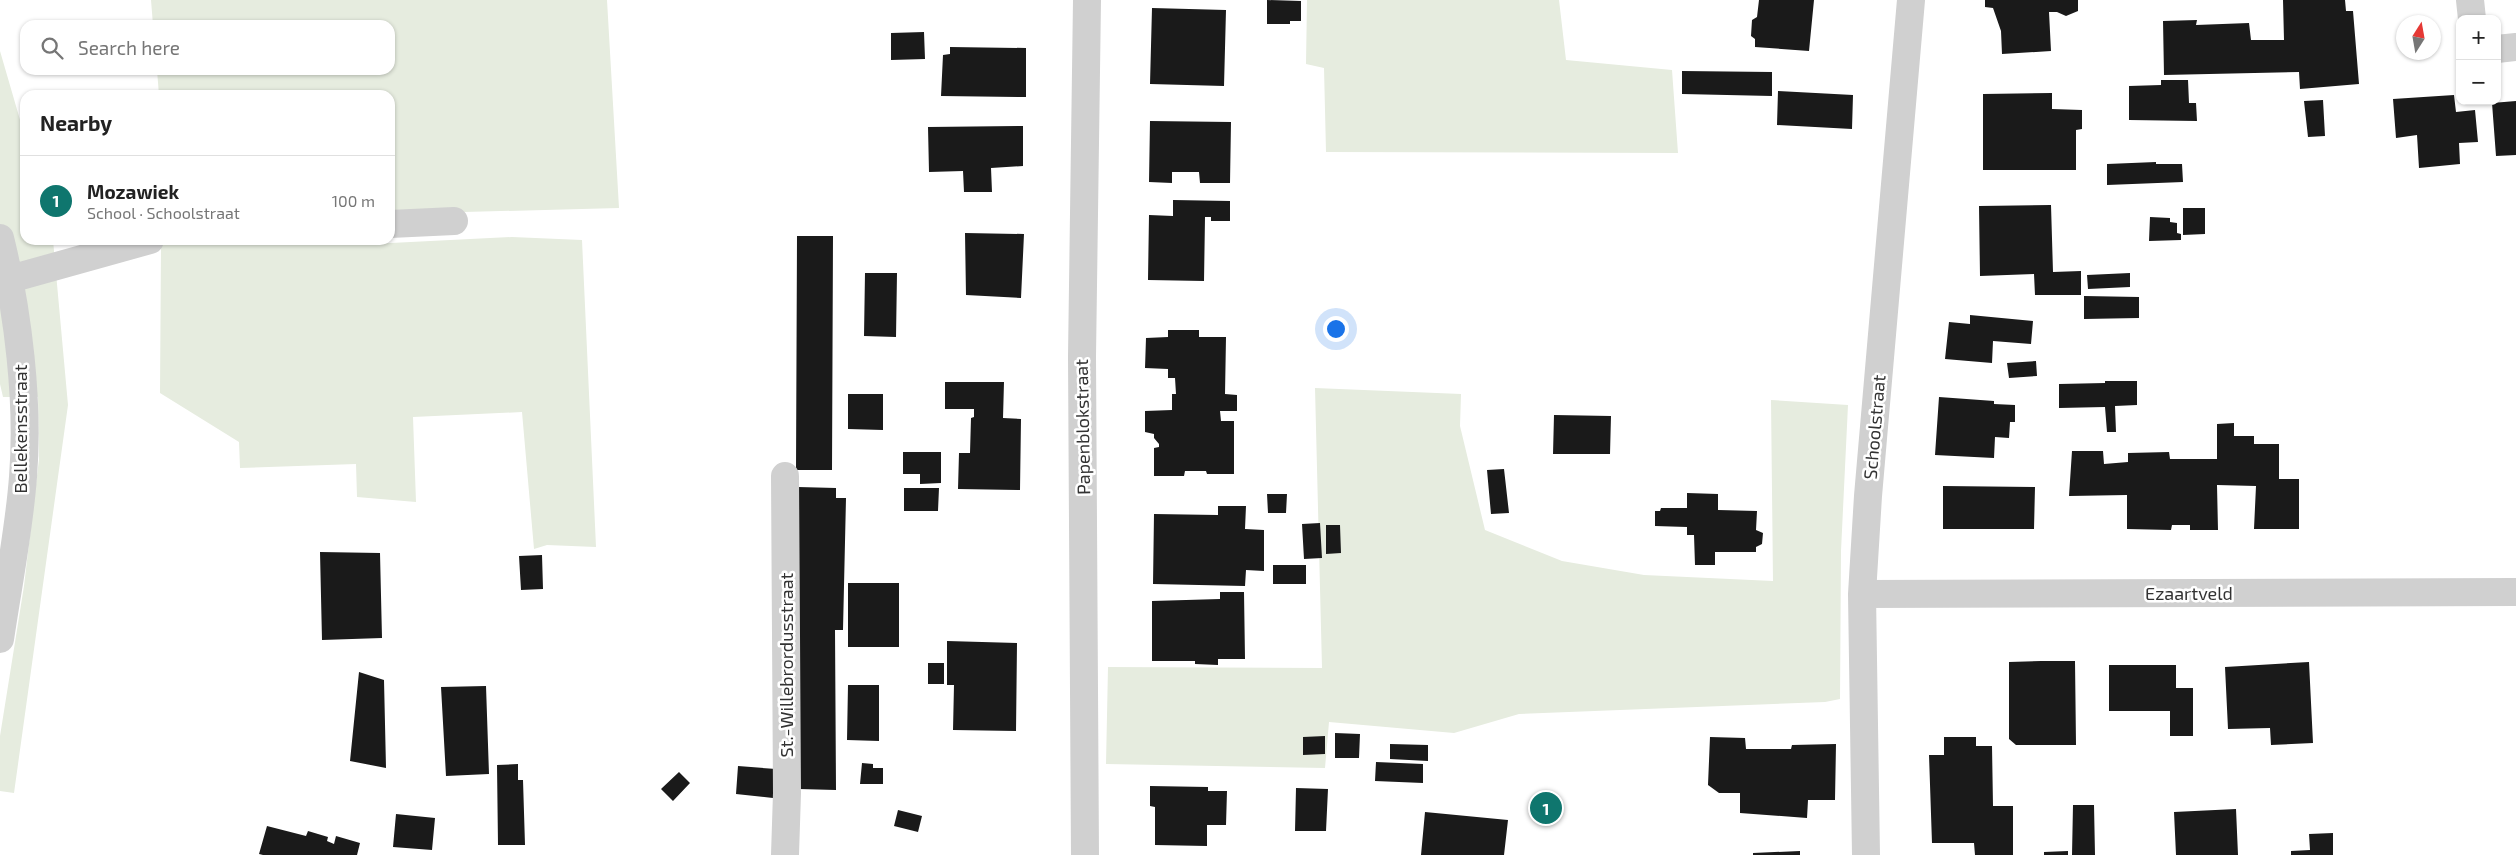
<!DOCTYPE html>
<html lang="en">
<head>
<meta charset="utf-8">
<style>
  body { margin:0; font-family:"Exo 2",sans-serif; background:#f6f6f6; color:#222 }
  .controls { position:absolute; right:15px; top:15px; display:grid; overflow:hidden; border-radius:10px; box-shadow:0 1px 4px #0004 }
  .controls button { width:45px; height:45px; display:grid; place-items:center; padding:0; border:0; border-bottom:1px solid #e0e0e0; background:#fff; color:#222; font:25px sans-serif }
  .compass { position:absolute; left:2396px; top:15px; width:45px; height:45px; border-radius:50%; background:#fff; box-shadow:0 1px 4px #0004; rotate:11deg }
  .you { position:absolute; left:1335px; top:328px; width:18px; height:18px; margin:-12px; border:4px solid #fff; border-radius:50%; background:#1a73e8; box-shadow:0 0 0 8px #1a73e833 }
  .badge { display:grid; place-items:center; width:32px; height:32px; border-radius:50%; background:#0f766e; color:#fff; font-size:16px; font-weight:700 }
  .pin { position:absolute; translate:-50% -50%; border:2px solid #fff; box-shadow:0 1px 5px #0006 }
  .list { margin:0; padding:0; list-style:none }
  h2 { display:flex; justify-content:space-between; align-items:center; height:65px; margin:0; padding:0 20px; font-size:21px }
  h2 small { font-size:16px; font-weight:400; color:#767676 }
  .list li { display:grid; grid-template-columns:32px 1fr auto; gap:15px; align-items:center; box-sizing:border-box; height:90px; padding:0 20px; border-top:1px solid #e0e0e0 }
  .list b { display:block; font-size:19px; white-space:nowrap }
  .list p { margin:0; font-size:16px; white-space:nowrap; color:#767676 }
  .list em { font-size:16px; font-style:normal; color:#767676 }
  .icon { flex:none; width:28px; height:28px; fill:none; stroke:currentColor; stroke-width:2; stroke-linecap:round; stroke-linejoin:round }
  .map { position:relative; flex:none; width:2516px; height:855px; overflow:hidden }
  .search { position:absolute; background:#fff; box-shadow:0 1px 4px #0004; left:20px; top:20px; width:375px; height:55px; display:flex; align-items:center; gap:12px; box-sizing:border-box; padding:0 18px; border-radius:15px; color:#767676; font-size:19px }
  .panel { position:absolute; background:#fff; box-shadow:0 1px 4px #0004; left:20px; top:90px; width:375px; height:155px; border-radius:15px }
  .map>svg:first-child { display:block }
  .green { fill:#e6ecdf }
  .building { fill:#1a1a1a }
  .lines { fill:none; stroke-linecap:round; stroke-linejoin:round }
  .minor { stroke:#d0d0d0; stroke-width:28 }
  .labels { text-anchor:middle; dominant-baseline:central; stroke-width:5; stroke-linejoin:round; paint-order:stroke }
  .street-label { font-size:18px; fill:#333; stroke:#fff }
</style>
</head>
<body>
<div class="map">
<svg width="2516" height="855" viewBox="0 0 2516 855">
  <rect width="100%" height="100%" fill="#fff"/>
  <path class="green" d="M151,0H607L619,208L390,214V95H159L157,70H390V25H153Z
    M1307,0H1559L1566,60L1672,70L1678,153L1326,152L1324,68L1306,64Z
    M0,51L25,137V240H53L68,405L14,793L0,791V736L24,586L39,459L38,397H3L0,384Z
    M512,237L582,240L596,547L547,545L534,549L522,412L413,417L416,502L357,497L356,464L240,468L239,442L160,393L161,245H351Z
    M1315,388L1461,394L1460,426L1485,530L1562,561L1644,575L1773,581L1771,400L1848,405L1841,551L1840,699L1825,702L1519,714L1454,733L1329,722L1325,768L1106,764L1108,667L1322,668Z"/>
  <path class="building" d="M1267,0L1301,1V21H1290V24H1267Z
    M1759,0H1814L1809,51L1755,47V39L1751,36L1752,20L1757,17Z
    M1985,0H2078V11L2066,16L2057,12H2049L2051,51L2002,54L2001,31L1993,8L1985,7Z
    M2283,0H2345L2346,11H2353L2359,84L2300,89L2299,72L2164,75L2163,21L2197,20L2196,25L2249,23L2251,40H2284Z
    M1152,8L1226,10L1224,86L1150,84Z
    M924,32L925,59L891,60V33Z
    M950,47L1026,48V97L941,96L943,55L950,54Z
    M1682,71L1772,72V96L1682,94Z
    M2161,80H2188L2189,103H2196L2197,121L2129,120V86L2161,85Z
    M1778,91L1853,95L1852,129L1777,125Z
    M2052,93V109L2082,110V129L2076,130V170H1983V94Z
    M2454,95L2456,112L2475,110L2478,142L2459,143L2460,164L2419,168L2417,135L2396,138L2393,99Z
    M2323,100L2325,136L2308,137L2304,101Z
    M2516,101V155L2496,156L2492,103Z
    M1150,121L1231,122L1230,183H1200L1199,172H1172V183L1149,182Z
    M1023,126V166L991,168L992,192H964L963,171L929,172L928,127Z
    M2156,162V164H2182L2183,182L2107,185V164Z
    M1173,200L1230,201V221H1211V217H1205L1204,281L1148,280L1149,215L1173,216Z
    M2051,205L2053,272L2081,271V295H2035L2034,274L1980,276L1979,206Z
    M2183,208H2205V234L2183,235Z
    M2150,217L2170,218V222L2177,223V233L2181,234V240L2149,241Z
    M965,233L1024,234L1021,298L966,295Z
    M797,236H833L832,470H796Z
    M865,273H897L896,337L864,336Z
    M2130,273V287L2088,289L2087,275Z
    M2084,296L2139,297V318L2084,319Z
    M1970,315L2033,321L2031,344L1993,341L1992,363L1945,359L1949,322L1970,324Z
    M1168,330H1199V337H1226L1225,394L1237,395V411H1220L1221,421H1234V474H1207L1206,471H1185L1184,476H1154V448L1159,447V444L1154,438V434L1145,432V411L1172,410V394H1176L1175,378H1168V369L1145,368L1146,338L1168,337Z
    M2036,361L2037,376L2009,378L2007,363Z
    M2105,381H2137V405L2115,406L2116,432H2107L2105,407L2059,408V384L2105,383Z
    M945,382H1004L1003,418L1021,419L1020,490L958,489L959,453H970L971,418L974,417V409H945Z
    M848,394H883V430L848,429Z
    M1939,397L1994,401V404L2015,405V422H2010L2009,438L1995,437L1994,458L1935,455Z
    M1554,415L1611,416L1610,454H1553Z
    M2234,423V436H2254V444H2279V479H2299V529H2254L2256,486L2217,485L2218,530H2190V525H2172L2171,530L2127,529V495L2069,496L2072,451H2103L2104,464L2128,462V453L2169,452L2170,459H2217V424Z
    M903,452H941V483L920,484V474H903Z
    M1504,469L1509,513L1491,514L1487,470Z
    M1943,486L2035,487L2034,529H1943Z
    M798,487L836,488V498H846L843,630H835L836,790L799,789Z
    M904,488H939L938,511H904Z
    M1687,493L1718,494V510L1757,511L1756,530L1763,533L1762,544L1756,547V552H1715V565H1695L1694,535H1687V527L1655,526V511H1660L1661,508H1687Z
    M1267,494H1287L1286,513H1268Z
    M1218,506H1246L1245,529L1264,530V571L1246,570L1245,586L1153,584L1154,514L1218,515Z
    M1320,523L1322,558L1304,559L1302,524Z
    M1326,525H1340L1341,553L1326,554Z
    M320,552L380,553L382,638L322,640Z
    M542,555L543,589L521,590L519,556Z
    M1273,565H1306V584H1273Z
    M848,583H899V647H848Z
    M1220,592H1244L1245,659H1218V665L1195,664V661H1152V601L1220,599Z
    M947,641L1017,643L1016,731L953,730L954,685H947Z
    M2041,661H2075L2076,745H2016L2009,739V662Z
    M2309,662L2313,743L2271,745L2270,728L2228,729L2225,667Z
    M928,663H944V684H928Z
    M2109,665H2176V688H2193V736H2170V711H2109Z
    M359,672L384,680L386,768L350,761Z
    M848,685H879V741L847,740Z
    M486,686L489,774L446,776L441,687Z
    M1335,733L1360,734L1359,758H1335Z
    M1325,736V754L1303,755V737Z
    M1710,737L1745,738L1746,749H1791L1792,745L1836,744L1835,800H1808L1807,818L1740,813V793H1719L1708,785Z
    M1944,737H1976V746H1992L1993,806H2013V855H1975L1974,843H1932L1929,755H1944Z
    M1390,744L1428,745V761L1390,759Z
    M1376,762L1423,764V783L1375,781Z
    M862,763L873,764V768H883V784H860Z
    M518,764V780H523L525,845H498L497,765Z
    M738,766L776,769L773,798L736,794Z
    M679,772L690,783L673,801L661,789Z
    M1150,786L1208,787V791H1227L1226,825H1207V846L1155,845V807L1150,806Z
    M1296,788L1328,789L1326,831H1295Z
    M2073,805H2094L2095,855H2072Z
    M2236,809L2238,855H2176L2174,812Z
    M898,810L922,816L918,832L894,826Z
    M1425,812L1508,820L1504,855H1421Z
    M396,814L435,818L432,850L393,847Z
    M267,826L306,836L308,831L328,837L327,841L334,844L336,836L360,843L357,855H263L259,854Z
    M2333,833V855H2291V851L2310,850L2309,834Z
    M1800,851V855H1753V853Z
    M2068,851V855H2044V852Z"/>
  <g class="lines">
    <path class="minor" d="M2470,0L2472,19
      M2497,49L2516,47
      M390,224L454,221
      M0,238C18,311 29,402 23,477C19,531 8,585 0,639
      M10,279L150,240
      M785,476L787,793L785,855
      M1862,594L2516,592
      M1085,855L1082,357L1087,0
      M1866,855L1862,594L1868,496L1911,0"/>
  </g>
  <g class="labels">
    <g class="street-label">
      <text transform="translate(1082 427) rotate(-91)">Papenblokstraat</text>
      <text transform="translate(1874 427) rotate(-85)">Schoolstraat</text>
      <text transform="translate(20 429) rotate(-90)">Bellekensstraat</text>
      <text x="2189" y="593">Ezaartveld</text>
      <text transform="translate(786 665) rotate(-90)">St.-Willebrordusstraat</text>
    </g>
  </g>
</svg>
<div class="controls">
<button>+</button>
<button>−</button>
</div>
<svg class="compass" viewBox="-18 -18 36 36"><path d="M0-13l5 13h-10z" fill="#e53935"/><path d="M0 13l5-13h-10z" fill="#767676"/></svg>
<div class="you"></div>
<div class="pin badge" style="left:1546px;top:808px">1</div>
<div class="search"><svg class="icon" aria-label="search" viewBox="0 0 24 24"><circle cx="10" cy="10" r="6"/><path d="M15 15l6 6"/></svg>Search here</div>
<section class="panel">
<h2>Nearby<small></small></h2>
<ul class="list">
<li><span class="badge">1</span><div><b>Mozawiek</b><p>School · Schoolstraat</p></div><em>100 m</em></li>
</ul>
</section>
</div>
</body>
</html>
